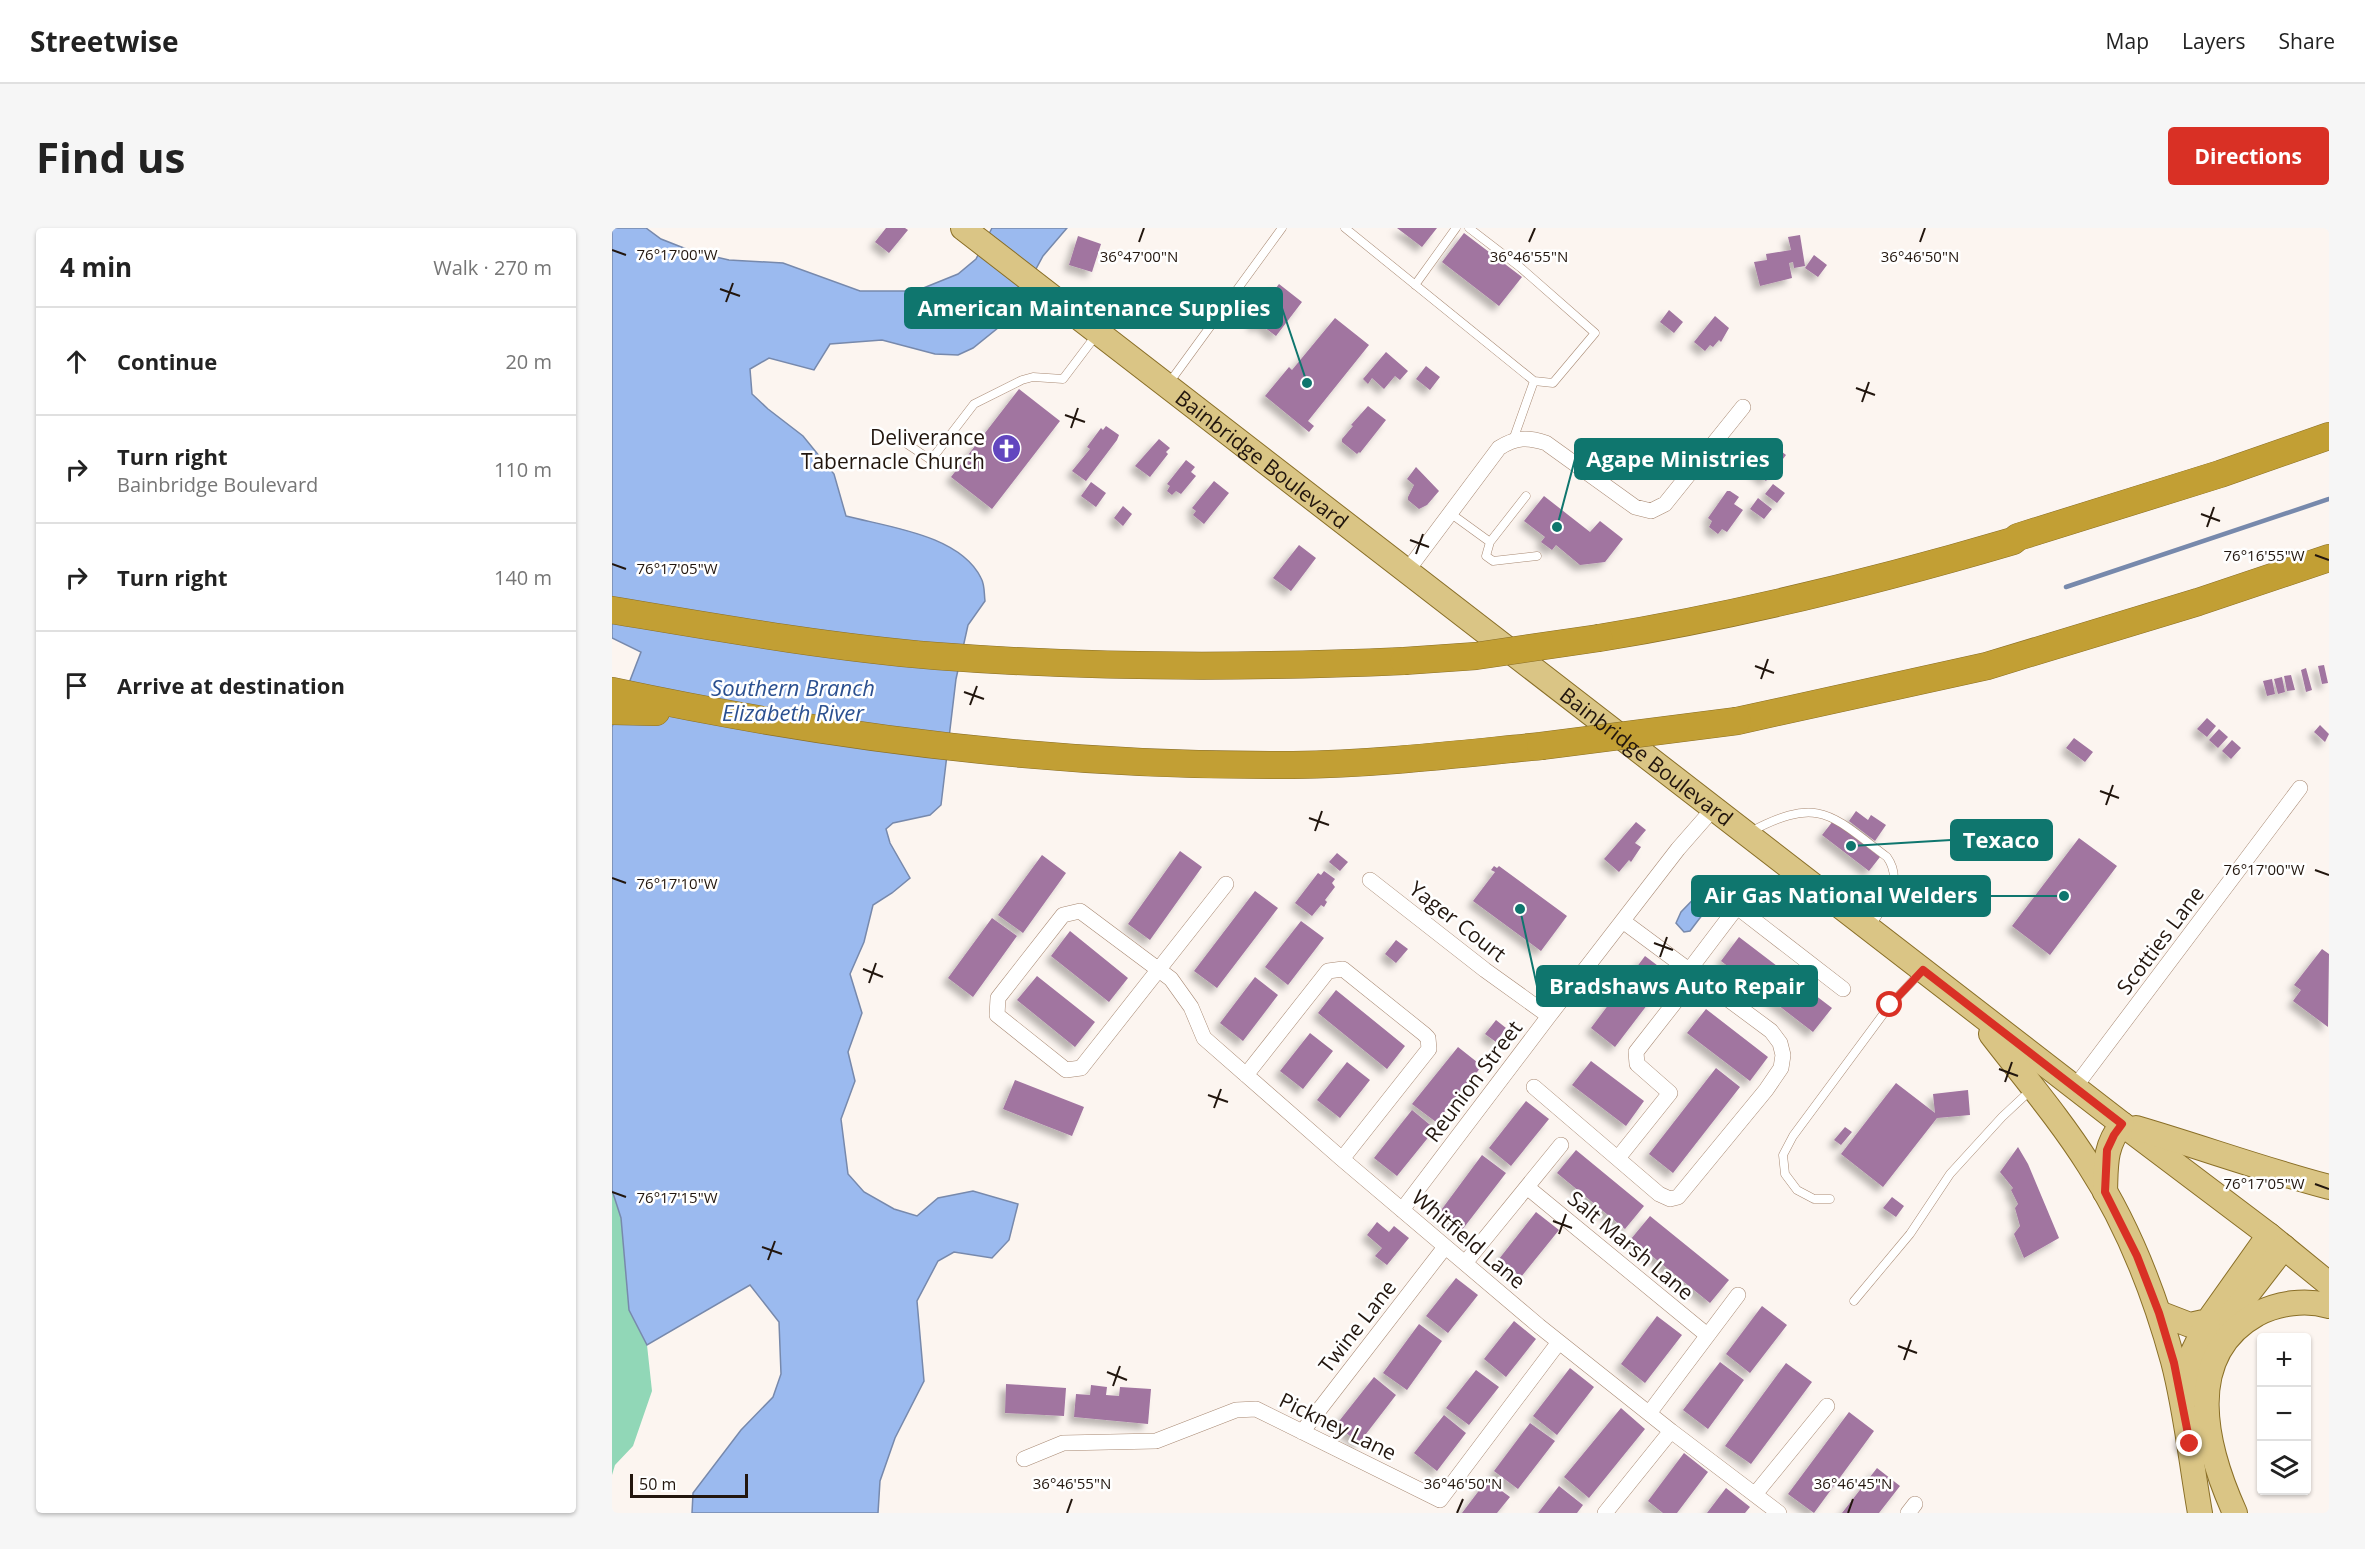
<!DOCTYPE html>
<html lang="en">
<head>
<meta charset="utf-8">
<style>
  body { margin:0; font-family:"Open Sans",sans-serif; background:#f6f6f6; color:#222 }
  .controls { position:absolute; right:18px; bottom:18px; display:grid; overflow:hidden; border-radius:6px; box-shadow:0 2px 4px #0004 }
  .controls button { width:54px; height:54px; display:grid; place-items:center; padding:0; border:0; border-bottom:2px solid #e0e0e0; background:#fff; color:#222; font:30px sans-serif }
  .scale { position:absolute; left:18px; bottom:15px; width:118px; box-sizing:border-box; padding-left:6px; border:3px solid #22160e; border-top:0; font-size:16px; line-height:21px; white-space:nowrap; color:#22160e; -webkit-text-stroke:4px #fff; paint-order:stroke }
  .stop { position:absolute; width:18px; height:18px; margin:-14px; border:4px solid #d93025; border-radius:50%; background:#fff }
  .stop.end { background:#d93025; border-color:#fff; box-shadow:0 2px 6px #0008 }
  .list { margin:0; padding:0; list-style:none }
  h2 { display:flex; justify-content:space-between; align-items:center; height:78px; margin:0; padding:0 24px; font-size:26px }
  h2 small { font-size:20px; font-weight:400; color:#767676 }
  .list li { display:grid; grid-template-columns:39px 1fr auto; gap:18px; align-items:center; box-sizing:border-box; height:108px; padding:0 24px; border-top:2px solid #e0e0e0 }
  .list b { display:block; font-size:22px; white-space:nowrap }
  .list p { margin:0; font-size:20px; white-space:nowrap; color:#767676 }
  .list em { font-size:20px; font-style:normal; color:#767676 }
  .icon { flex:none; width:33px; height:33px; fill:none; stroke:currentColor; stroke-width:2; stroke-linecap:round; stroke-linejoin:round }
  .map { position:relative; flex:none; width:1717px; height:1285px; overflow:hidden; border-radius:6px }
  header { display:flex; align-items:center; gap:36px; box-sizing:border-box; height:84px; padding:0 30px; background:#fff; border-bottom:2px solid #e0e0e0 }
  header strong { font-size:28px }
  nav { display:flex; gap:33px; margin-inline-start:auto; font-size:21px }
  .intro { display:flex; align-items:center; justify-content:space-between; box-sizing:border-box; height:144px; padding:0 36px }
  h1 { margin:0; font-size:42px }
  .button { padding:15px 27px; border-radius:6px; background:#d93025; color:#fff; font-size:21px; font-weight:700 }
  main { display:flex; gap:36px; padding:0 36px }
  aside { flex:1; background:#fff; border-radius:6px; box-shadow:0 2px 4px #0004 }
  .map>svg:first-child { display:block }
  .forest { fill:#91d7b7 }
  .water { fill:#9bbaef; stroke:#7789ac; stroke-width:1.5 }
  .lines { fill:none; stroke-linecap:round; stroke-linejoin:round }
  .stream { stroke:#7789ac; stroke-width:4.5 }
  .building { fill:#a174a0; filter:url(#shadow) }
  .service-casing { stroke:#a88973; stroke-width:9 }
  .minor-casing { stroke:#a88973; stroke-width:16 }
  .primary-casing { stroke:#8a6f27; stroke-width:26 }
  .motorway-casing { stroke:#8a6f27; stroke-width:28 }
  .service { stroke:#fff; stroke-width:8 }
  .minor { stroke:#fff; stroke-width:15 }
  .primary { stroke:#dac585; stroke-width:24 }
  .motorway { stroke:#c29f34; stroke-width:27 }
  .motorway-bridge-casing { stroke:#8a6f27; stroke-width:28; stroke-linecap:butt }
  .motorway-bridge { stroke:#c29f34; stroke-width:27 }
  .route { stroke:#d93025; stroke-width:8 }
  .ticks { fill:none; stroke:#22160e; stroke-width:2 }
  .labels { text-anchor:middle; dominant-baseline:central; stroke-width:5; stroke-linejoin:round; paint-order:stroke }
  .poi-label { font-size:21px; fill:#22160e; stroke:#fff; text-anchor:end }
  .street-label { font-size:21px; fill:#22160e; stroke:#fff }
  .water-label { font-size:22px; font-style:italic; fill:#2b5090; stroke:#fff }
  .ticks-label { font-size:15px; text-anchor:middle; fill:#22160e; stroke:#fff; stroke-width:5; stroke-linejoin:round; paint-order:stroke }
  .leader { fill:none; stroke:#0f766e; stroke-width:2 }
  .callout-dot { fill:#0f766e; stroke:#fff; stroke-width:2 }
  .callout { fill:#0f766e; stroke:#0f766e; stroke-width:2 }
  .callout-label { font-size:22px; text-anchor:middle; font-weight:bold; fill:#fff }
</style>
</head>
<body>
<header>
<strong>Streetwise</strong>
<nav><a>Map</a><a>Layers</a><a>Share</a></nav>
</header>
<div class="intro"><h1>Find us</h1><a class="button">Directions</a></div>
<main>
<aside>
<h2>4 min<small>Walk · 270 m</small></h2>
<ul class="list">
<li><svg class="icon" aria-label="ahead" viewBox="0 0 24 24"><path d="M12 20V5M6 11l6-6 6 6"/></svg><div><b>Continue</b></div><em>20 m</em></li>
<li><svg class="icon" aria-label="right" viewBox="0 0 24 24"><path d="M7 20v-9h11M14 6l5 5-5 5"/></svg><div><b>Turn right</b><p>Bainbridge Boulevard</p></div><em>110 m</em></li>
<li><svg class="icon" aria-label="right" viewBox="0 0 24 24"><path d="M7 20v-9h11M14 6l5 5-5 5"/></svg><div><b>Turn right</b></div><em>140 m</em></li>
<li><svg class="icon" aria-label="arrive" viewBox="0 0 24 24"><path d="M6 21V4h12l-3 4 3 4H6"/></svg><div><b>Arrive at destination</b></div></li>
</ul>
</aside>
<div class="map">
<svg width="1717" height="1285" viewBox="0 0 1717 1285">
  <defs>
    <filter id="shadow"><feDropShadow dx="-5.5" dy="5.5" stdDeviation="3" flood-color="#0004"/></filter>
  </defs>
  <rect width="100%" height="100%" fill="#fcf5f0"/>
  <path class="forest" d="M0,962L9,990L17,1082L35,1117L40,1163L21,1218L3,1237L0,1247Z"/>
  <path class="water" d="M0,0H34L49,11L82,24L117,32L171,35L248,63H304L346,46L364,31L380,0H455L431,28L397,91L361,120L346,127L323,126L270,112L218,116L202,142L157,130L138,141L140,166L156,181L191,208L222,246L234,288C276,299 348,307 369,350C373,357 372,366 373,373L356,397L344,451L329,577L318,587L281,595L274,601L278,615L298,650L280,665L261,677L252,714L238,746L250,785L236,824L243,853L229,891L236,946L252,964L282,981L305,988L326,970L361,963L406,976L397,1012L380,1030L342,1024L326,1033L305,1073L312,1153L283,1210L268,1253L266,1285H80L81,1265L129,1202L161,1169L169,1146L167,1094L138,1057L35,1117L17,1082L9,990L0,962V499L29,424L0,410Z
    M1103,649L1112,653L1113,657L1078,703L1072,704L1064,695L1069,684Z"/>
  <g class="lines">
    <path class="stream" d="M1454,359L1717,271"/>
  </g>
  <path class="building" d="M274,0H293L296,2L277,25L263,14Z
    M785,0H825L810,19Z
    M852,5L910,49L887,78L830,34Z
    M1188,7L1193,38L1182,40L1181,34L1177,35L1180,50L1148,58L1142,34L1155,32L1154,26L1179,22L1176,9Z
    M466,8L489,16L480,44L457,37Z
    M1202,27L1215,37L1206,49L1193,40Z
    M667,56L690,74L664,108L648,96L645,99L639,95L643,91L641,90Z
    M1057,82L1071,94L1062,105L1048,94Z
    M1103,88L1117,100L1109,114L1107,112L1101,119L1098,117L1093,123L1082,114Z
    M723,90L757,117L696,193L702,198L697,204L653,168L677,139L680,142Z
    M774,124L796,143L788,152L783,148L772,161L760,150L756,156L751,151Z
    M814,138L828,149L818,162L804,151Z
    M407,161L448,193L380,281L339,249Z
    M756,178L774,192L748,225L747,224L745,226L730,214V211L741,198L739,197Z
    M494,198L507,207L505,212L474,253L460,243L478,221L475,219L489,200L491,202Z
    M547,211L558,220L554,224L556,226L538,249L523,238Z
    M1155,212L1174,227L1154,253L1136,238L1141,231L1137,228L1146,216L1150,219Z
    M574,232L583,239L579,244L584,248L569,266L564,263L560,267L555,263L558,258L555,256Z
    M804,239L827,263L815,277L807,281L796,272V269L802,257L795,251Z
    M602,253L617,265L592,296L581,287L584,283L580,280Z
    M479,254L494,265L484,279L469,268Z
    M1161,256L1173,265L1165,275L1153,266Z
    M1115,263H1118L1127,269L1122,276L1131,282L1115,304L1110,301L1106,306L1097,299L1100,293L1096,290Z
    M932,268L978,304L988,293L1011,311L993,334L968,337L944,317L940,322L929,314L933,309L912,293Z
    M1146,270L1160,281L1152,291L1138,281Z
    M511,278L520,286L511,298L502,290Z
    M687,317L704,330L679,363L661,350Z
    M1712,437L1716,455L1710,456L1706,438Z
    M1694,440L1700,462L1694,464L1689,442Z
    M1679,447L1683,462L1675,463L1672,448Z
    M1670,449L1673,464L1666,466L1662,451Z
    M1660,451L1663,466L1655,468L1651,453Z
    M1595,490L1604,498L1595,509L1585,501Z
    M1708,497L1717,506L1713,514L1702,504Z
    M1607,501L1616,509L1606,520L1597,512Z
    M1462,510L1481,524L1473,534L1454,520Z
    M1620,512L1629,520L1619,531L1610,523Z
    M1244,583L1256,592L1259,587L1274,597L1263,613L1237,593Z
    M1221,593L1268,629L1257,643L1210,607Z
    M1024,594L1034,602L1023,615L1029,619L1019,634L1017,632L1007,644L992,631Z
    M1467,610L1505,638L1438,727L1400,698Z
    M568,623L590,639L538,712L516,696Z
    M725,625L736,634L728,643L717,634Z
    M430,627L454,645L411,705L386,687Z
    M882,638L885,640L887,638L955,688L929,723L861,673L883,644L879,642Z
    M712,643L723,651L720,655L723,659L713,672L715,674L712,679L709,677L700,688L683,675L706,645L709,647Z
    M643,663L666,680L605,760L582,743Z
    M380,690L405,708L361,769L336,750Z
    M689,693L712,710L676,757L653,739Z
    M458,703L516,750L497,774L439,728Z
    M1127,709L1220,780L1201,804L1109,733Z
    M784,712L796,721L784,735L773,726Z
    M1710,721L1717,726L1716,799L1681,773L1689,762L1682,757Z
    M1033,728L1058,747L1003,819L979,800Z
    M425,748L483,794L463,819L405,772Z
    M643,749L666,767L631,813L608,795Z
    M724,762L793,818L775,841L706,785Z
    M1094,781L1156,829L1138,853L1075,805Z
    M884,792L894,800L884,814L873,806Z
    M698,805L721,823L691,861L668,843Z
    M846,819L870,838L824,894L800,876Z
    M979,833L1032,873L1014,898L960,857Z
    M735,834L758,852L728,890L705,872Z
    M1104,840L1128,859L1061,945L1037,926Z
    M403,852L472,879L460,908L391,881Z
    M1284,855L1323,885L1321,866L1356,862L1358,887L1325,890L1271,959L1229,926Z
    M914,873L937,891L899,938L877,920Z
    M800,882L823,901L785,948L762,930Z
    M1233,899L1240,904L1229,917L1222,912Z
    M1406,919L1416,936L1447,1010L1412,1030L1402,1006L1408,998L1403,980L1406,976L1399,962L1401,960L1388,944Z
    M964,922L1032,978L1013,1001L945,945Z
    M870,927L894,945L850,1002L827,985Z
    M1280,969L1292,978L1284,989L1271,980Z
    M924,984L947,1002L909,1049L887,1031Z
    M1038,988L1117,1052L1098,1075L1019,1011Z
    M765,994L777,1004L782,998L797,1010L775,1037L763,1028L770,1020L755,1007Z
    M844,1050L866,1067L836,1105L814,1088Z
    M1150,1078L1175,1097L1138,1145L1114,1126Z
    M1045,1088L1070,1107L1033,1155L1009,1136Z
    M902,1093L924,1111L894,1149L872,1131Z
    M807,1096L830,1113L795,1162L771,1145Z
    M1108,1134L1132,1152L1096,1201L1071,1182Z
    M1174,1135L1200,1154L1139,1236L1113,1218Z
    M958,1140L982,1159L945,1207L921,1188Z
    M864,1142L887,1159L857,1197L834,1180Z
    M762,1149L784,1167L747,1215L724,1197Z
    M394,1156L454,1160L452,1188L393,1185Z
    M479,1157L495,1159L494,1167L507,1168L508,1159L539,1161L536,1196L462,1189L464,1166L478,1167Z
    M1009,1180L1033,1201L977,1270L952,1249Z
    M1237,1184L1262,1203L1202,1285L1176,1266Z
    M832,1187L854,1205L825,1243L802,1225Z
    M918,1195L943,1213L906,1261L882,1243Z
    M1072,1225L1096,1244L1065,1285H1051L1036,1273Z
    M1265,1240L1288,1258L1267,1285H1230Z
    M875,1252L898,1269L885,1285H850Z
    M947,1258L971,1277L965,1285H926Z
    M1114,1260L1138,1279L1133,1285H1095Z"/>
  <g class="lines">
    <defs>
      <path id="service" d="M733,0L922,153L941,155L983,105L909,40L857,0
        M803,57L844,0
        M557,155L670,0
        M901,212L922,153
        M295,216L319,232L362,176L410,152L421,149L451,151L485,106
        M914,268L878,314L874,328L881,333L925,328
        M838,285L878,314
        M1138,604C1208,567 1219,587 1275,629C1292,653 1274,676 1259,697
        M1218,971H1202L1185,962L1173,946L1171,927L1181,908L1278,777L1308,745
        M1242,1073L1298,1006L1338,946L1390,889L1420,861"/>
      <path id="minor" d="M795,343L887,220C904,209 916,209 934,215L1023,279L1039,283L1053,276L1131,179
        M758,652L873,742L937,788
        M614,656L469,840L454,842L385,787L386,770L451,687L468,683L559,751L579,779L592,810L730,931L927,1098L1059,1203L1167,1285
        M1078,741L1125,679L1231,761
        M634,847L716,743L731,741L812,806L816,810L817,821L730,931
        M922,859L1047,966L1058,971L1066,969L1154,862L1169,840L1171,827L1168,815L1159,803L1012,694
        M1463,859L1688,560
        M1006,930L1058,865L1025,836L1024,824L1085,746
        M915,959L1095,1107
        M790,982L937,788L1066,621L1101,581
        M853,1035L949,917
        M1038,1184L1126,1067
        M690,1204L833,1019
        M412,1231L451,1215L544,1213L624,1182L644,1181L828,1272L947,1114
        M1144,1265L1215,1178
        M993,1285L1059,1203
        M1296,1285L1303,1276"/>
      <g id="primary">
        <path id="s1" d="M351,0L1510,896L1657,1007L1717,1056"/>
        <path d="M1379,806C1412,849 1448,891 1477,937C1516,997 1542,1064 1561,1133C1574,1182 1579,1234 1588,1285"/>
        <path d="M1524,900C1589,919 1652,942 1717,959"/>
        <path d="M1493,964C1494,937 1492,919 1510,896"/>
        <path d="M1547,1085L1578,1097L1596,1093L1657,1007"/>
        <path d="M1604,1107L1672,1019"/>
        <path d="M1576,1168L1580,1126L1596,1093"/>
        <path d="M1623,1285C1594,1221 1569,1128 1645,1086C1666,1075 1694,1071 1717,1078"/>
      </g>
      <path id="motorway" d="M0,382C108,400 215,419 324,428C480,440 635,440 792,433
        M987,410C1128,387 1265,353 1401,313L1406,309L1608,246L1717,208
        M0,463C224,511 451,539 681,537C764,536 847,526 929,518
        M0,483L44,484
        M1125,493L1375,438L1586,374L1717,330"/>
    </defs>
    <use href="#service" class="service-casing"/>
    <use href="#minor" class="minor-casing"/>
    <use href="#primary" class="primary-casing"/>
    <use href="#motorway" class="motorway-casing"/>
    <use href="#service" class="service"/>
    <use href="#minor" class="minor"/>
    <use href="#primary" class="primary"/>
    <use href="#motorway" class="motorway"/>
    <defs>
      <path id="motorway-bridge" d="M792,433L864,428L987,410
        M929,518L1125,493"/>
    </defs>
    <use href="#motorway-bridge" class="motorway-bridge-casing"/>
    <use href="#motorway-bridge" class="motorway-bridge"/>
  </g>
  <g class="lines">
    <path class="route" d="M1278,777L1311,742L1510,896L1502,907L1495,922L1493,964L1525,1028L1547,1085L1562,1135L1578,1216"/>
  </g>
  <path class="ticks" d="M527,14L532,0M917,14L923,0M1308,14L1313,0M0,22L14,27M108,61L128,68M114,74L121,55M1244,160L1263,167M1250,174L1257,154M453,187L473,194M459,200L466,180M1589,286L1608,293M1595,299L1602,279M798,312L817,319M804,326L811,306M1703,327L1717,332M0,336L14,341M1143,438L1162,445M1149,451L1156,431M352,464L372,471M358,477L365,458M1488,563L1507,570M1494,577L1501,557M697,590L717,597M703,603L710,583M1703,642L1717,647M0,650L14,655M1042,715L1061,722M1048,729L1055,709M251,741L271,749M257,755L264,735M1387,841L1406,848M1393,854L1400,834M596,867L616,874M602,880L609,861M1703,956L1717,961M0,964L14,969M941,993L960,1000M947,1006L954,986M150,1019L170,1026M156,1032L163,1013M1286,1118L1305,1125M1292,1132L1299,1112M495,1144L515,1152M501,1158L508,1138M455,1285L460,1271M845,1285L851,1271M1236,1285L1241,1271"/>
  <defs>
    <symbol id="church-disc" viewBox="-11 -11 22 22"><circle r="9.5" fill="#6246bf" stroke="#fff"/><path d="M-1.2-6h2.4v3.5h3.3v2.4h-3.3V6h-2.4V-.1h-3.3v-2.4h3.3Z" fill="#fff"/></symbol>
  </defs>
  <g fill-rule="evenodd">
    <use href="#church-disc" x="378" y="204" width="33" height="33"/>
  </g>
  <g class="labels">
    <g class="poi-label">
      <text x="373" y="209">Deliverance<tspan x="373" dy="24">Tabernacle Church</tspan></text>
    </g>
    <g class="street-label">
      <text stroke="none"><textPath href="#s1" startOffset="378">Bainbridge Boulevard</textPath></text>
      <text stroke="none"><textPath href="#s1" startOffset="864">Bainbridge Boulevard</textPath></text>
      <text transform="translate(846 693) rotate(38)">Yager Court</text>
      <text transform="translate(1548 712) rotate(-53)">Scotties Lane</text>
      <text transform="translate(861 853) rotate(-53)">Reunion Street</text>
      <text transform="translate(857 1011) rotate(40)">Whitfield Lane</text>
      <text transform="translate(1019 1017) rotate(40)">Salt Marsh Lane</text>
      <text transform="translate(745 1098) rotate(-52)">Twine Lane</text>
      <text transform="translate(726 1198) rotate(26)">Pickney Lane</text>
    </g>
    <g class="water-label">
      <text x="181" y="459">Southern Branch<tspan x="181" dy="25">Elizabeth River</tspan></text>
    </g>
  </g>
  <g class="ticks-label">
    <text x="65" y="32">76°17'00"W</text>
    <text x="527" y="34">36°47'00"N</text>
    <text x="917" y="34">36°46'55"N</text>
    <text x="1308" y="34">36°46'50"N</text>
    <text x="1652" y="333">76°16'55"W</text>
    <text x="65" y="346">76°17'05"W</text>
    <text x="1652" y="647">76°17'00"W</text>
    <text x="65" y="661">76°17'10"W</text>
    <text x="1652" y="961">76°17'05"W</text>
    <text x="65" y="975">76°17'15"W</text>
    <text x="460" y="1261">36°46'55"N</text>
    <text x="851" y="1261">36°46'50"N</text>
    <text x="1241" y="1261">36°46'45"N</text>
  </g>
  <path class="leader" d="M695 155L670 80M945 299L963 231M1239 618L1339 612M1452 668L1378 668M908 681L925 758"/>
  <g class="callout-dot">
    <circle cx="695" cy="155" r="6"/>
    <circle cx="945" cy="299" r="6"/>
    <circle cx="1239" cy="618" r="6"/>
    <circle cx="1452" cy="668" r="6"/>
    <circle cx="908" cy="681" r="6"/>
  </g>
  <g class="callout">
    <rect x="293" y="60" width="377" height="40" rx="6"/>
    <rect x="963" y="211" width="207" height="40" rx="6"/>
    <rect x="1339" y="592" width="101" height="40" rx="6"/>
    <rect x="1080" y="648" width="298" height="40" rx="6"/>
    <rect x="925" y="738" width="280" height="40" rx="6"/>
  </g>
  <g class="callout-label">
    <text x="482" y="88">American Maintenance Supplies</text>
    <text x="1066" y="239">Agape Ministries</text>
    <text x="1389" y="620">Texaco</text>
    <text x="1229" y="675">Air Gas National Welders</text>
    <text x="1065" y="766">Bradshaws Auto Repair</text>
  </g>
</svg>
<div class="controls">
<button>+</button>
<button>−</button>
<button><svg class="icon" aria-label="layers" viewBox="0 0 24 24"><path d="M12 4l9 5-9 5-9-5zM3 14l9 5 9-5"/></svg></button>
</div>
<div class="scale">50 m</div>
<div class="stop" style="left:1278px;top:777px"></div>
<div class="stop end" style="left:1578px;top:1216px"></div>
</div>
</main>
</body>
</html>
